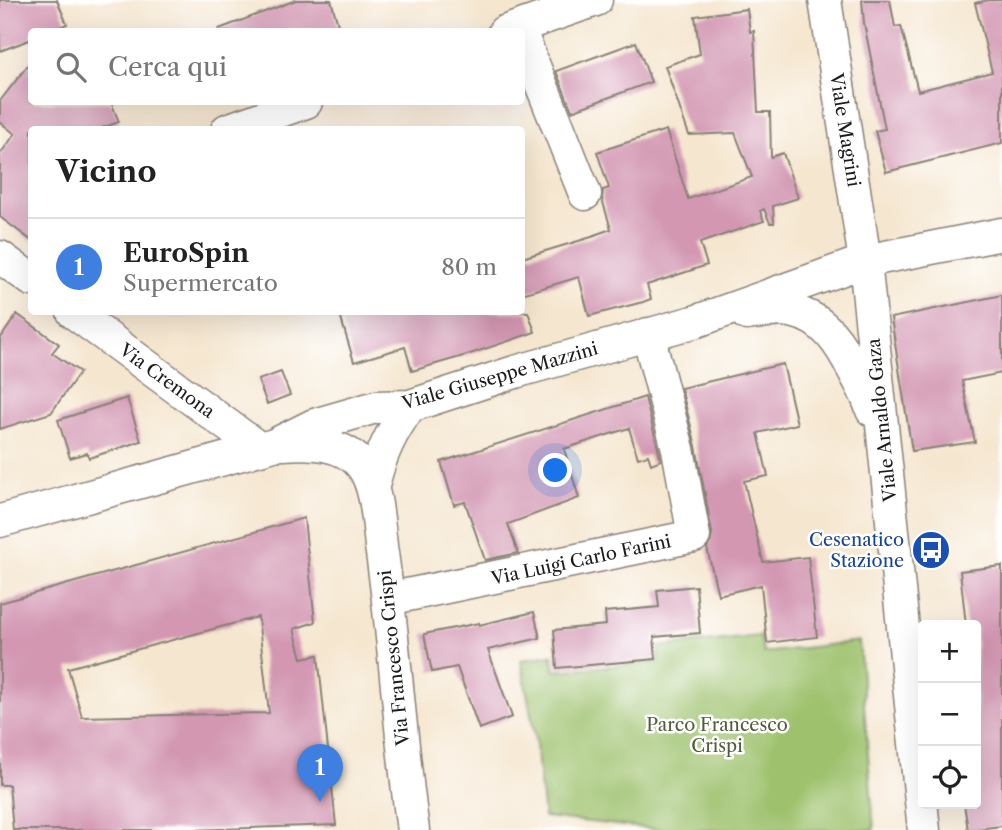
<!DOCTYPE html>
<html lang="it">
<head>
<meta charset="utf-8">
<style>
  body { margin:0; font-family:"Libre Caslon Text",serif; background:#f6f6f6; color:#222 }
  .controls { position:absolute; right:21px; bottom:21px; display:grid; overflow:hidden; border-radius:7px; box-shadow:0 7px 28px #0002 }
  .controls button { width:63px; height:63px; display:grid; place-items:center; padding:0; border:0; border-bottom:2px solid #e0e0e0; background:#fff; color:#222; font:35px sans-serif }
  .you { position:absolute; left:556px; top:471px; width:24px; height:24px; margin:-18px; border:5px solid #fff; border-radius:50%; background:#1a73e8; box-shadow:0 0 0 10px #1a73e833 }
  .badge { display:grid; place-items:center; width:46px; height:46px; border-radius:50%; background:#2563eb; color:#fff; font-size:23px; font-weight:700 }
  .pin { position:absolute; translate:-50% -58px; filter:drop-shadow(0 2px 4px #0008) }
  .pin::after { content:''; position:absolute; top:37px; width:24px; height:21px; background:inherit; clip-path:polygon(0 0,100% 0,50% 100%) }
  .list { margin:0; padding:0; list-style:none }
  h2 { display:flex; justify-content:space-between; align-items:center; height:91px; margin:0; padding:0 28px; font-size:30px }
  h2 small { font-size:23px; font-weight:400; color:#767676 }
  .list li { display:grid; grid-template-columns:46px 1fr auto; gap:21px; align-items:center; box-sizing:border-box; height:98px; padding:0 28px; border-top:2px solid #e0e0e0 }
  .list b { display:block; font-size:26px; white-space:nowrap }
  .list p { margin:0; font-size:23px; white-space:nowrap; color:#767676 }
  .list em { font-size:23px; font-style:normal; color:#767676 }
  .icon { flex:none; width:38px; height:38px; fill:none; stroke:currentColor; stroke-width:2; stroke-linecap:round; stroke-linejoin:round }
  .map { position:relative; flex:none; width:1002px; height:830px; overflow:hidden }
  .search { position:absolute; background:#fff; box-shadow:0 7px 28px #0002; left:28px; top:28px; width:497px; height:77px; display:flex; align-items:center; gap:18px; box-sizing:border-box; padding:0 24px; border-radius:7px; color:#767676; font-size:26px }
  .panel { position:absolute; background:#fff; box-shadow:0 7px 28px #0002; left:28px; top:126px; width:497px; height:189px; border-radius:7px }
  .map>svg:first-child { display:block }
  .green { fill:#9dc16c; stroke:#5c6e44; stroke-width:2 }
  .building { fill:#d397b2; fill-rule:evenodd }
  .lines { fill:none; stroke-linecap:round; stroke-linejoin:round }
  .minor-casing { stroke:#888176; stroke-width:35 }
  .minor { stroke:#fff; stroke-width:32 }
  .labels { text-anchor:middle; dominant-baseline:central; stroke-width:5; stroke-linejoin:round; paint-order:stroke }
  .street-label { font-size:18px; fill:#1c1c1c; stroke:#fff }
  .transit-label { font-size:18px; fill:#164399; stroke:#fff; text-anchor:end }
  .park-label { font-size:18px; fill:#505e3c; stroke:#fff }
</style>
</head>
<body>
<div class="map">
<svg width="1002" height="830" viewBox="0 0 1002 830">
  <rect width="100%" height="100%" fill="#fff"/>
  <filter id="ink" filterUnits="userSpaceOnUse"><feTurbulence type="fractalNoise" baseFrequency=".0143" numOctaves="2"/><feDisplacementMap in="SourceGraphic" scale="14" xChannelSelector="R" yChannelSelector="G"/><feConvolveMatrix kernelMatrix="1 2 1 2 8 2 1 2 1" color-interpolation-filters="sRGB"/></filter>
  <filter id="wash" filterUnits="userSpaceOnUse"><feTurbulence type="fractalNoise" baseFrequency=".00686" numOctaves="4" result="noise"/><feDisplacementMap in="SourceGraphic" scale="28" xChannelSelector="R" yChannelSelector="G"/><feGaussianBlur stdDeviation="1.57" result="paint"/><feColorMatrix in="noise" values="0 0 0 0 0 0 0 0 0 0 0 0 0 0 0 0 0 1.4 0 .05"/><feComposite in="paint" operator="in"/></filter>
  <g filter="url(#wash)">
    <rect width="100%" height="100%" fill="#f5e6cf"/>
    <path class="green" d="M760,636L764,653L859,641L874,830H663L544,817L535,736L521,660L552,655L555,671L658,662L659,647Z"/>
    <g id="blocks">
      <path class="building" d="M0,0H57L67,24L49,32H32V39L0,51Z
        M296,0H331L340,32H219V29Z
        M862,0H890L895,27L901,26L918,91L992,72L975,3L989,0H1002V143L886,172L875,131L885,129L864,23Z
        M747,9L750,32L754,31L758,112H770L771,157L783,153L798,198L773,206L774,223H770L764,209L760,211L764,221L700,243L707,265L647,285L651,299L643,302L589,316L579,277L522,294V258L595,236L594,235L611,229L602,199L603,190L609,188L597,152L666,130L688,199L752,177L735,133L689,135L665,66L700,54L695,16Z
        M636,42L651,82L572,111L556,71Z
        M32,60V102H111L119,122L96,130H32V241L0,217V154L15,134L0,122V101Z
        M1002,295V373L962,381L975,442L912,451L891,318Z
        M339,312H528L535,332L467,355L412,371L405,347L354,362Z
        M17,314L59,344L52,353L80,372L51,413L0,429V339Z
        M783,364L797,424L758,433L768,476L744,481L763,562L808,557L817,637L767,643L761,585L718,595L707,548L711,541L712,533L696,446L681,388Z
        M281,372L290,395L267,404L258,380Z
        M645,397L661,460L651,464L648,455L638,458L629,428L564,449L579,498L508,524L518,553L485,560L465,502L454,505L441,462Z
        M127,398L141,441L89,458L87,453L70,458L58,420Z
        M304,518L315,622L294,629L302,658L318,655L336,825L191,830H13L9,785H0V603ZM258,617L269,713L82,717L68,668Z
        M1002,566V826L968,830L964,804H976V625H966L960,571Z
        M696,586L700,633L654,637L656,659L557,668L554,630L606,625L605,612L659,607L657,590Z
        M534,612L540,638L488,650L512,717L479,729L457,667L432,672L424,634L479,623V625Z"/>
    </g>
  </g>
  <g filter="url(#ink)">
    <use href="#blocks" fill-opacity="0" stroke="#888176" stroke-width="2"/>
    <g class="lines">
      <defs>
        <path id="minor" d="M825,0L865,261L924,830
          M504,32L596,0
          M522,36L585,194
          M227,130L306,102
          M0,257L32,280
          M73,312L260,449
          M747,314C763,312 779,308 795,312C825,319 841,345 854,371C861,384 868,396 872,410
          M283,444C309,442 344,442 362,466C378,487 378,527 382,553C395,645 400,738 413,830
          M373,486C380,455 391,432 410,406
          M0,521L274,445L314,425L376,407L410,406L515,372L697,321L865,261L1002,234
          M388,599L694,536L678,449L648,334"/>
      </defs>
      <use href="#minor" class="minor-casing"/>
      <use href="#minor" class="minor"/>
    </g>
  </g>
  <defs>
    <symbol id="bus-disc" viewBox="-11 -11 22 22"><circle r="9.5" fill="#1a4fb4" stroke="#fff"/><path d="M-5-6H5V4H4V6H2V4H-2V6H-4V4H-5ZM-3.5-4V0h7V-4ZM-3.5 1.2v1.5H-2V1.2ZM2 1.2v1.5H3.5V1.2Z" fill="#fff"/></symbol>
  </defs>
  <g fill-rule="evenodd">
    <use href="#bus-disc" x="909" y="528" width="44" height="44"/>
  </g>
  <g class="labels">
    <g class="street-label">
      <text transform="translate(845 130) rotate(81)">Viale Magrini</text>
      <text transform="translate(500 376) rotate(-16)">Viale Giuseppe Mazzini</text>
      <text transform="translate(167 381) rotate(36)">Via Cremona</text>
      <text transform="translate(882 420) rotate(-96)">Viale Arnaldo Gaza</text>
      <text transform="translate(581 560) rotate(-12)">Via Luigi Carlo Farini</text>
      <text transform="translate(394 658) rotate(-96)">Via Francesco Crispi</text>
    </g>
    <g class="transit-label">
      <text x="904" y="540">Cesenatico<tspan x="904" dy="21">Stazione</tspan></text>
    </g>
    <g class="park-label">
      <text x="717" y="725">Parco Francesco<tspan x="717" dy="21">Crispi</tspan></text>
    </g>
  </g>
</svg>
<div class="controls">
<button>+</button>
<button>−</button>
<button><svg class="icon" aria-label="locate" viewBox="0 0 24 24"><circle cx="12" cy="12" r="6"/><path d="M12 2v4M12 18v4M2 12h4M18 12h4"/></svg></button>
</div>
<div class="you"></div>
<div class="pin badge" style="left:320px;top:802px;background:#3f7fe0">1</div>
<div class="search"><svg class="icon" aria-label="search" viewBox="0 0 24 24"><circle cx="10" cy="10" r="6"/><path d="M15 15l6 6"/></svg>Cerca qui</div>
<section class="panel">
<h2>Vicino<small></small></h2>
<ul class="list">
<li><span class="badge" style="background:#3f7fe0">1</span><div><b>EuroSpin</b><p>Supermercato</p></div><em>80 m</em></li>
</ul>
</section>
</div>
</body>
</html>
